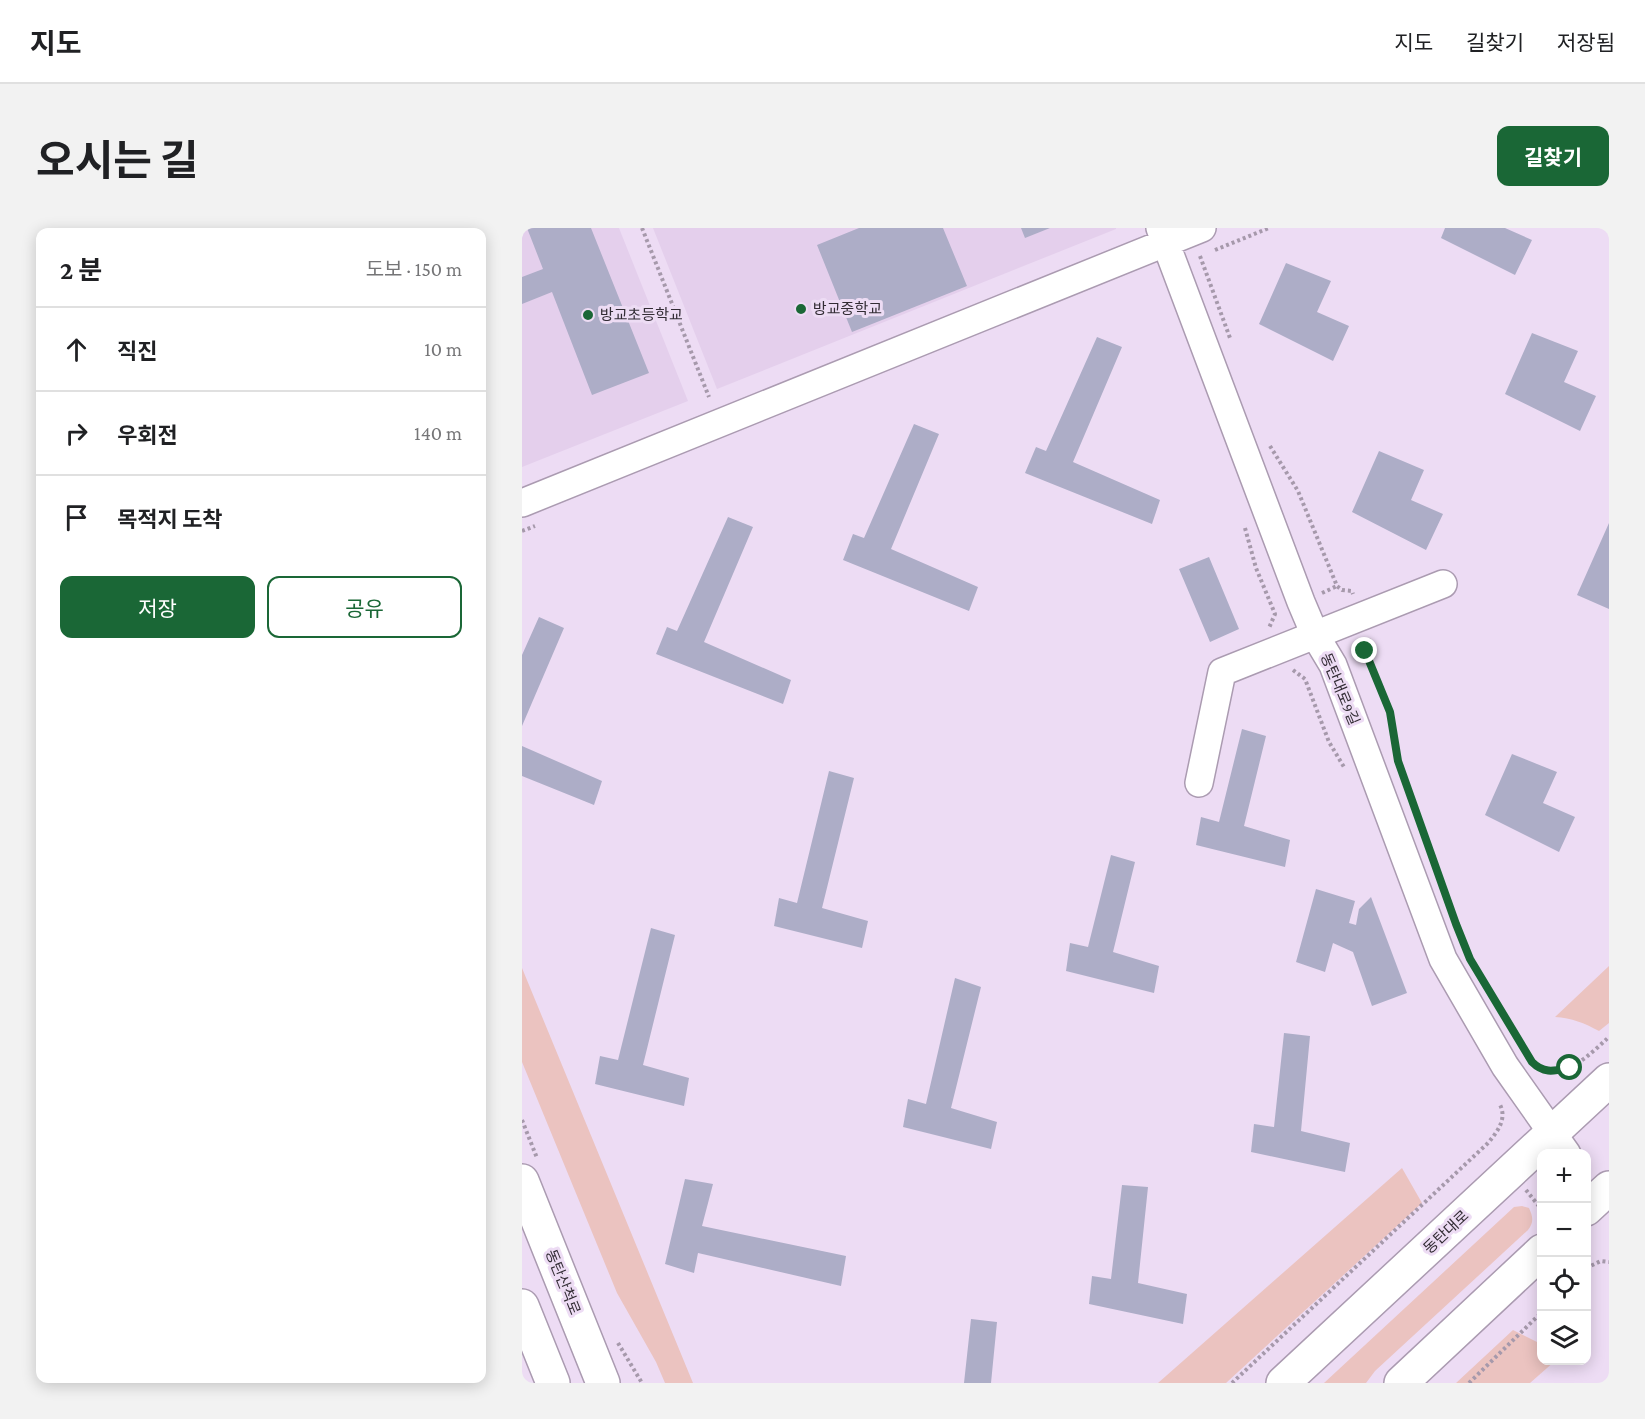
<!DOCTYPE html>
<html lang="ko">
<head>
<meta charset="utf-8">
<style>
  body { margin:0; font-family:"Crimson Pro","Noto Sans KR",serif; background:#f2f2f2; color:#202124 }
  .controls { position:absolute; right:18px; bottom:18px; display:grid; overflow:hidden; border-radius:12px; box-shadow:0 3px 15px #0003 }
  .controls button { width:54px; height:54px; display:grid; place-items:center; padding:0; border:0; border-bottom:2px solid #e0e0e0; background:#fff; color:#202124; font:30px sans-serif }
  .stop { position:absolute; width:18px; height:18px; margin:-14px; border:4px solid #1a6736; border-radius:50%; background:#fff }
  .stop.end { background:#1a6736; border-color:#fff; box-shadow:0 2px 6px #0008 }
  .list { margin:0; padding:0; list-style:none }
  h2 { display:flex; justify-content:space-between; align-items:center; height:78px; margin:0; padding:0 24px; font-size:26px }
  h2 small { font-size:20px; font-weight:400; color:#757577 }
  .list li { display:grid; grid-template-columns:39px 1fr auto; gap:18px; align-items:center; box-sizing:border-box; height:84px; padding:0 24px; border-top:2px solid #e0e0e0 }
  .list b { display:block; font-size:22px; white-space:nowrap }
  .list em { font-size:20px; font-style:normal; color:#757577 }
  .actions { display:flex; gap:12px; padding:18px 24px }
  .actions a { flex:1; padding:14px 0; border:2px solid #1a6736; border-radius:12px; text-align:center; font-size:21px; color:#1a6736 }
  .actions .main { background:#1a6736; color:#fff }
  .icon { flex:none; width:33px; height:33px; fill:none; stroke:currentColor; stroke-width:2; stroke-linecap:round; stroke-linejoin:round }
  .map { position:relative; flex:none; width:1087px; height:1155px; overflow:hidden; border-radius:12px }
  header { display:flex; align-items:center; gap:36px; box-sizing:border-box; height:84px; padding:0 30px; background:#fff; border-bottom:2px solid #e0e0e0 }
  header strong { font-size:28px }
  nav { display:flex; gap:33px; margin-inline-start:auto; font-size:21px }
  .intro { display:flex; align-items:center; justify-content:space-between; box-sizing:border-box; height:144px; padding:0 36px }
  h1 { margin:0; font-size:42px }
  .button { padding:15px 27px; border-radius:12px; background:#1a6736; color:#fff; font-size:21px; font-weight:700 }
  main { display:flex; gap:36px; padding:0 36px }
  aside { flex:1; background:#fff; border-radius:12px; box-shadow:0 3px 15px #0003 }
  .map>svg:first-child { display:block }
  .built { fill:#e4cfec }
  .green { fill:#ebc3c0 }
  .building { fill:#adadc7 }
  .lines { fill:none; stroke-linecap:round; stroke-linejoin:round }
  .minor-casing { stroke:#ab9bb1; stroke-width:30 }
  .major-casing { stroke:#ab9bb1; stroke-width:36 }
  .path { stroke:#a699ab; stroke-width:4; stroke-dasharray:3 3; stroke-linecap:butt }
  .minor { stroke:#fff; stroke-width:27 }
  .major { stroke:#fff; stroke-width:33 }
  .route { stroke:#1a6736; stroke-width:8 }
  .poi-dot { fill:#1a6736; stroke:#eddcf4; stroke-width:2 }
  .labels { text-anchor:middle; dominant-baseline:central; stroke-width:6; stroke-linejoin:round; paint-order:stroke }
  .poi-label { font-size:15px; fill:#322c34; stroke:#eddcf4; text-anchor:start }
  .street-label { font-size:15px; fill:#322c34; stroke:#eddcf4 }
</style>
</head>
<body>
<header>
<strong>지도</strong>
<nav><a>지도</a><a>길찾기</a><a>저장됨</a></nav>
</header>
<div class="intro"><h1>오시는 길</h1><a class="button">길찾기</a></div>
<main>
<aside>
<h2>2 분<small>도보 · 150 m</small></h2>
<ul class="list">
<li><svg class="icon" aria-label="ahead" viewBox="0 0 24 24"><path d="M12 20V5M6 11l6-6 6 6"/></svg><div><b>직진</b></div><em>10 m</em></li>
<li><svg class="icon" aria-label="right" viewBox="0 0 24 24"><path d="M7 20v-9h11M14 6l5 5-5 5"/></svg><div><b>우회전</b></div><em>140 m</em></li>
<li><svg class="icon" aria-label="arrive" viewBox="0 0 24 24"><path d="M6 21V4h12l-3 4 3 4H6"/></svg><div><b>목적지 도착</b></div></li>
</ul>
<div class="actions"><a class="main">저장</a><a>공유</a></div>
</aside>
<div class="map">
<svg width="1087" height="1155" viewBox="0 0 1087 1155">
  <rect width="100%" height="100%" fill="#eddcf4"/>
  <path class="built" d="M0,0H97L166,173L0,239Z
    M131,0H594V1L195,161Z"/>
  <path class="green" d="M1087,738V795L1077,803C1062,795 1050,790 1033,789Z
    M0,740L171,1155H143L134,1134L95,1065L0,834Z
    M880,940L900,975L704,1155H636Z
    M1000,978L1007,980C1011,989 1012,994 1006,1002L853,1143L844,1155H802L992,979Z
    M991,1102L1019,1116L1020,1132L1033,1133L1008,1155H934Z"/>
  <path class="building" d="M5,0H69L127,145L70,167L30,64L0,76V49L21,41Z
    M337,0H421L445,58L330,104L295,17Z
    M499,0H528L503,10Z
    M923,0H983L1010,12L993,47L919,10Z
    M764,35L809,53L795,84L827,98L811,133L737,96Z
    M1010,105L1056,123L1042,154L1074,168L1058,203L983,166Z
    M575,109L600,119L551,234L638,272L630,296L503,245L514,219L524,223Z
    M392,196L417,206L369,321L456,359L447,383L321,332L331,306L342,310Z
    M857,223L902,242L889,272L921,286L904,322L830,284Z
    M206,289L231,299L182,414L269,452L261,476L134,426L145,399L155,403Z
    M1087,295V381L1055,367Z
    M687,329L717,401L688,414L657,341Z
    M17,389L42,400L0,498V427Z
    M720,501L744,508L722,598L768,612L763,639L674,617L679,589L697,594Z
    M0,518L80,553L72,577L0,548Z
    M990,526L1035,544L1021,575L1053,589L1037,624L963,587Z
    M307,543L332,550L300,680L346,693L340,720L252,698L257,670L275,675Z
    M589,627L613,634L591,724L637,738L632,765L544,743L548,715L566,719Z
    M794,661L833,673L827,695L834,697L837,681L849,669L885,765L850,778L831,724L811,715L803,744L774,734Z
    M129,700L153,707L121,837L167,850L162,878L73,856L78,828L96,832Z
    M433,750L459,759L429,880L475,894L469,921L381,899L386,871L404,876Z
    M762,805L788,808L779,903L828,915L823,944L729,924L732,896L752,899Z
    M163,951L191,956L180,998L324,1028L319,1058L176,1025L172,1045L143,1036Z
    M600,957L626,959L616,1055L665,1066L661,1096L567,1076L570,1048L589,1051Z
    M449,1091L475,1094L469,1155H442Z"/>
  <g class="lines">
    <defs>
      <path id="minor" d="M638,0L779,374L793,407L811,437L921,731L983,838L1045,926
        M0,275L680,0
        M677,555L700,444L921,356"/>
      <path id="major" d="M0,953L81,1155
        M1064,981L1087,960
        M0,1078L31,1155
        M761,1155L1087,852
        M879,1155L1020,1023"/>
    </defs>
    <use href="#minor" class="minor-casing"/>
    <use href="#major" class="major-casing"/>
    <path class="path" d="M120,0L187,169
      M693,22L747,0
      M678,28L708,110
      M748,218L776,263L815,358L820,362L830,363L831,366
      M723,300L734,340L753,386L747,400
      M0,303L13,298
      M800,365L815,358
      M849,412L845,414L843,423L868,484L876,533L887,565
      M771,442L783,451L807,514L822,539
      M1015,840C1043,853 1068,826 1087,809
      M0,892L15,930
      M1004,962L1020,982
      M1064,1040L1079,1033L1087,1034
      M96,1115L120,1155
      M710,1155L966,915C976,903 986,890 977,875
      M947,1155L1020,1084"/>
    <use href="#minor" class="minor"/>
    <use href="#major" class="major"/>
  </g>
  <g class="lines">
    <path class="route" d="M843,423L868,484L876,533L934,696L948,731L1010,834C1022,846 1032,843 1048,840"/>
  </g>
  <g class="poi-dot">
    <circle cx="279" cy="81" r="6"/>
    <circle cx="66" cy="87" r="6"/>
  </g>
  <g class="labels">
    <g class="poi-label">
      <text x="291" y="81">방교중학교</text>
      <text x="78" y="87">방교초등학교</text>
    </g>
    <g class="street-label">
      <text transform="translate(818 461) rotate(67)">동탄대로9길</text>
      <text transform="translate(924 1004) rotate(-43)">동탄대로</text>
      <text transform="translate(41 1054) rotate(68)">동탄산척로</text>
    </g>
  </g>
</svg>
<div class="controls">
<button>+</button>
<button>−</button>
<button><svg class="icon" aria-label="locate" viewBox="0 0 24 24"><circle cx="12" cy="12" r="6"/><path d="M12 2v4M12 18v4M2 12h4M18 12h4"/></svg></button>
<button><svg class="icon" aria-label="layers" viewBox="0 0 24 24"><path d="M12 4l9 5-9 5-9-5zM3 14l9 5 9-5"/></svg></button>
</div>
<div class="stop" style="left:1048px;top:840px"></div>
<div class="stop end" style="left:843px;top:423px"></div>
</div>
</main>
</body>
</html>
